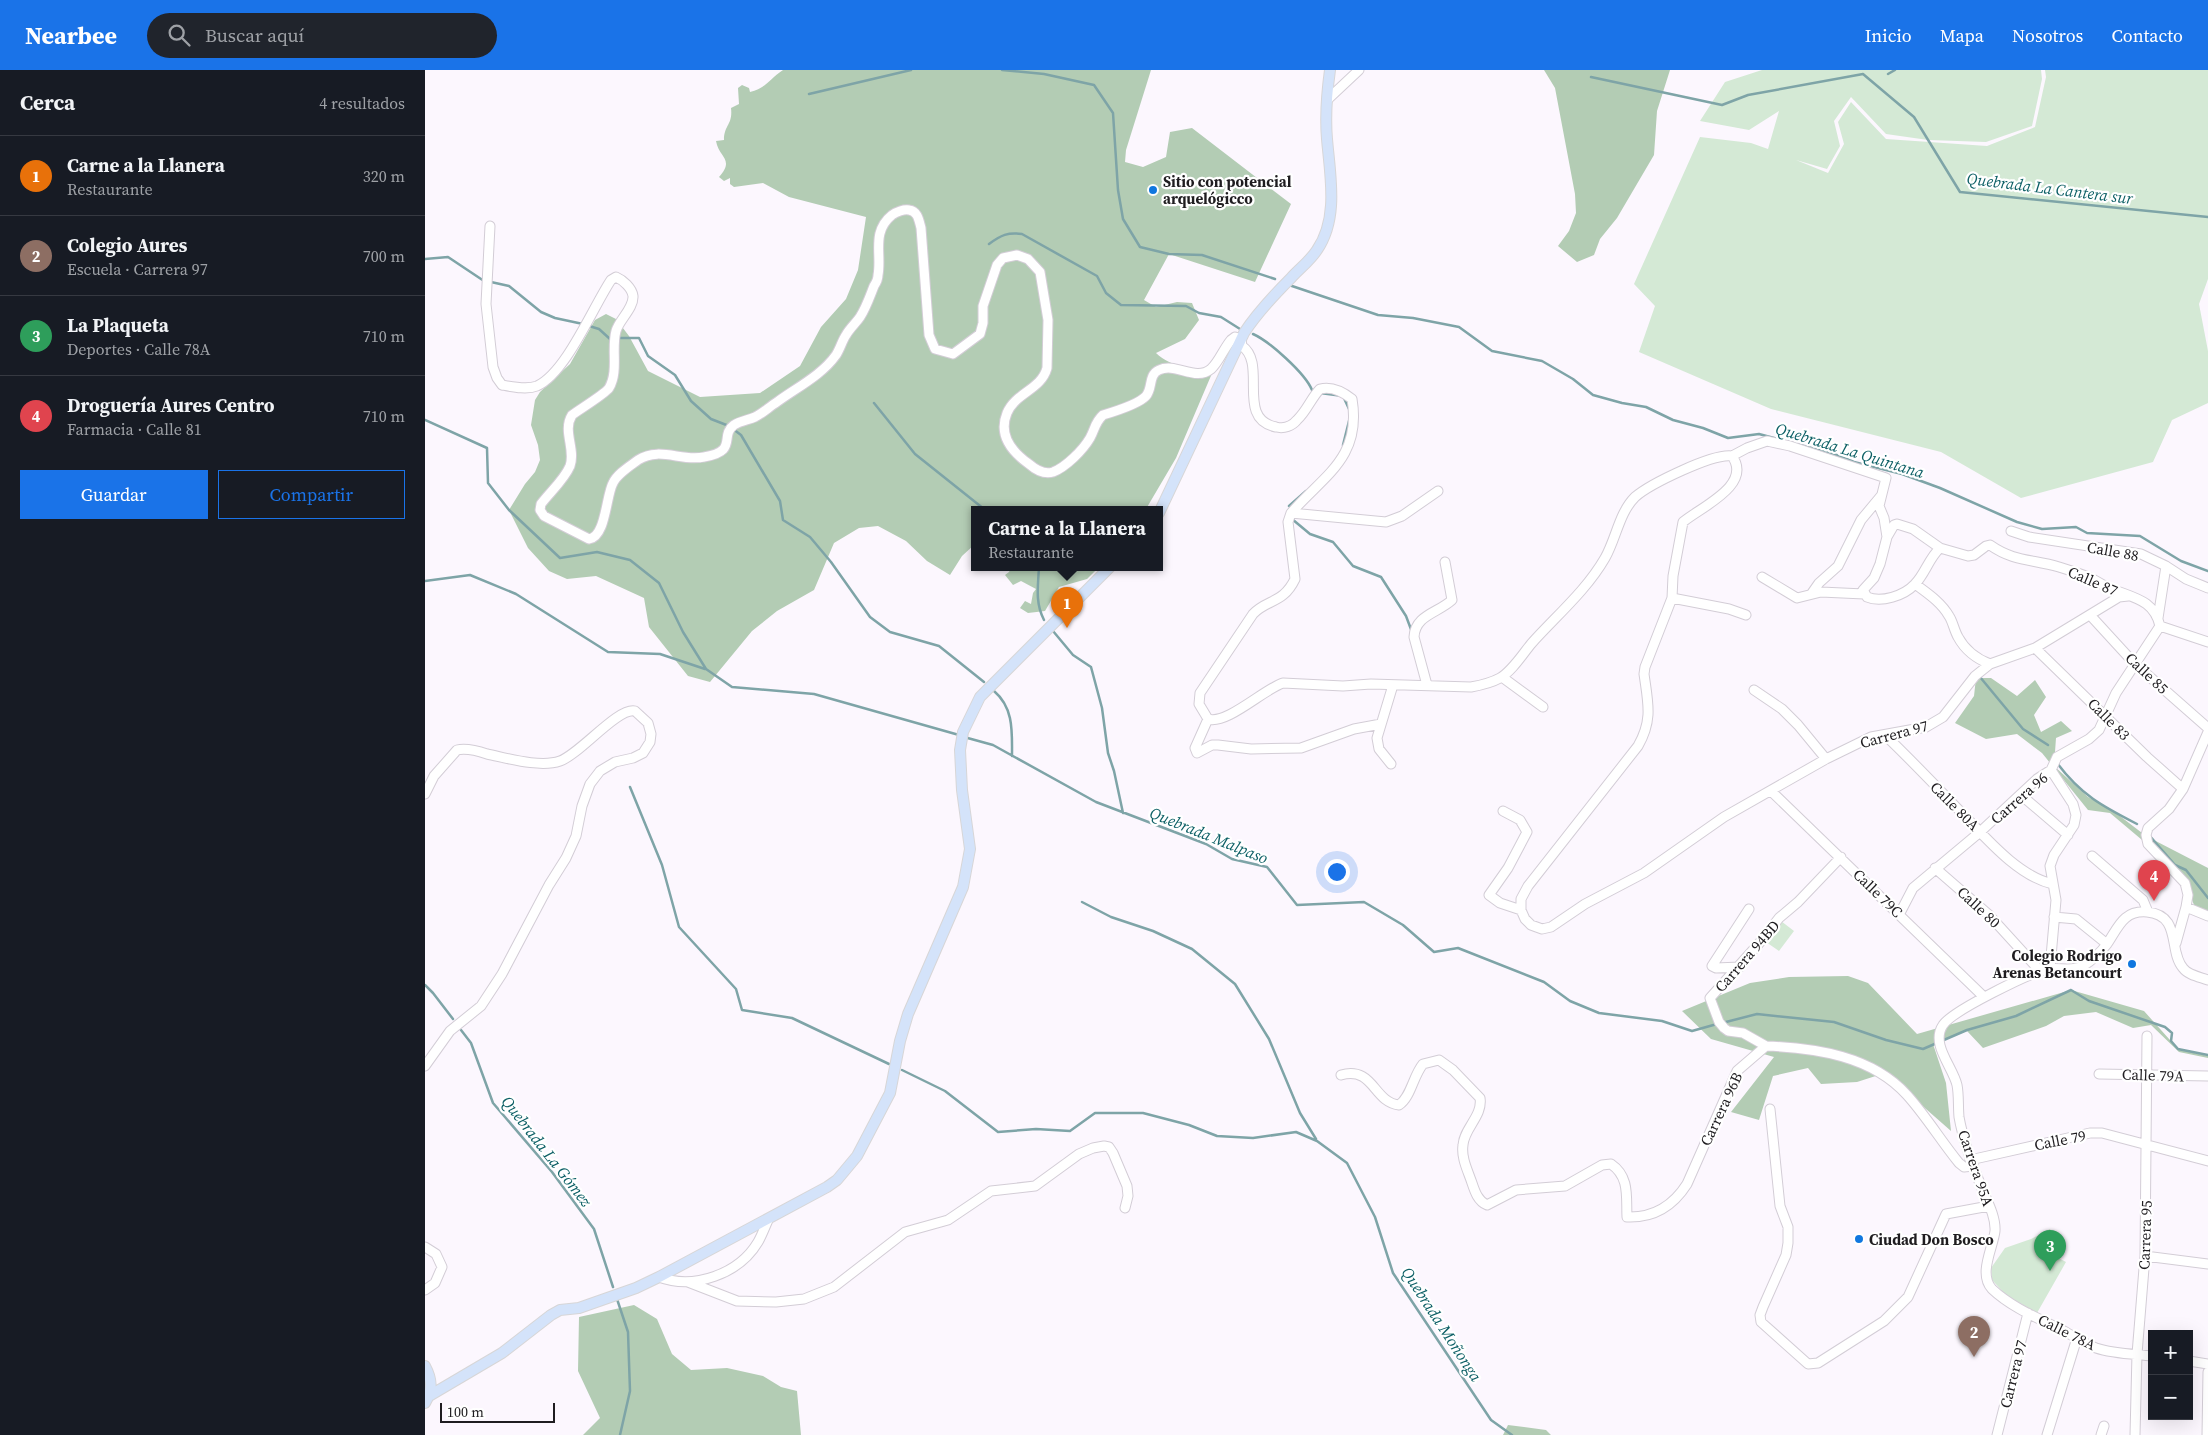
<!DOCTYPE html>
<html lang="es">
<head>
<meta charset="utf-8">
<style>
  body { margin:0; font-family:"Source Serif 4",serif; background:#20242c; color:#f1f3f6 }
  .controls { position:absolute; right:15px; bottom:15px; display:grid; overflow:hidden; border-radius:0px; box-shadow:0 5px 20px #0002 }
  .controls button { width:45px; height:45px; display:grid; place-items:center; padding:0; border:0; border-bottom:1px solid #363941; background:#171b24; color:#f1f3f6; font:25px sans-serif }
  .scale { position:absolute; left:15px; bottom:12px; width:115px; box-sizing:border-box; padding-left:5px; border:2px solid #1f1d20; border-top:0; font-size:14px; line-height:18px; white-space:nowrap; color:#1f1d20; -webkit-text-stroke:4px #fff; paint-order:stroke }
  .you { position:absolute; left:911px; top:801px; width:18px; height:18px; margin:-12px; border:4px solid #fff; border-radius:50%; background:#1a73e8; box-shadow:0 0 0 8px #1a73e833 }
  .badge { display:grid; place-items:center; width:32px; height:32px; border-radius:50%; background:#1a73e8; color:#fff; font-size:16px; font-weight:700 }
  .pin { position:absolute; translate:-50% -41px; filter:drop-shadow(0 1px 2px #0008) }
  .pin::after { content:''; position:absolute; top:26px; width:18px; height:15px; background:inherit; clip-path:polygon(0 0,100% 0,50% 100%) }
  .popup { position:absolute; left:546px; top:436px; width:192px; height:65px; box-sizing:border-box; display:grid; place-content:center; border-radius:0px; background:#171b24; filter:drop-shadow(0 1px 4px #0005); font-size:16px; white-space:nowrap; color:#9ea1a6 }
  .popup b { font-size:19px; color:#f1f3f6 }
  .popup::after { content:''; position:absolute; left:50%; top:100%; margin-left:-10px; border:10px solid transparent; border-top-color:#171b24 }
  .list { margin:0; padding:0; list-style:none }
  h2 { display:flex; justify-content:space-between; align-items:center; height:65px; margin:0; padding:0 20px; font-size:21px }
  h2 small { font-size:16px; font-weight:400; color:#9ea1a6 }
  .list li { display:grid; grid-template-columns:32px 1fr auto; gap:15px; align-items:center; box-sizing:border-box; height:80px; padding:0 20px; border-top:1px solid #363941 }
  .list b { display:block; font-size:19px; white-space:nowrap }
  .list p { margin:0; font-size:16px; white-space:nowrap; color:#9ea1a6 }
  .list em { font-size:16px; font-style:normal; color:#9ea1a6 }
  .actions { display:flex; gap:10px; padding:15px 20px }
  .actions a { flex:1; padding:11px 0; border:1px solid #1a73e8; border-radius:0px; text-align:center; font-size:18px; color:#1a73e8 }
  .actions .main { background:#1a73e8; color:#fff }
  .icon { flex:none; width:28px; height:28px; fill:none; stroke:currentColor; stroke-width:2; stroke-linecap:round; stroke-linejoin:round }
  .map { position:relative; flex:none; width:1783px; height:1365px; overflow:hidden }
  header { display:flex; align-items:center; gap:30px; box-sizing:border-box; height:70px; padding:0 25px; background:#1a73e8; color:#fff }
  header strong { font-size:24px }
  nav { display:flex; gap:28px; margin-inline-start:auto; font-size:18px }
  .search { width:350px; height:45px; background:#20242c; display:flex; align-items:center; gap:12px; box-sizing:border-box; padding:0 18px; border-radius:28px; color:#9ea1a6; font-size:19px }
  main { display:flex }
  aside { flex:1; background:#171b24 }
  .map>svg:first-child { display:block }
  .green { fill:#d4e9d5 }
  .forest { fill:#b3ccb4 }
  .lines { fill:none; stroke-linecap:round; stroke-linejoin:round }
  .stream { stroke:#7ea4a7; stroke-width:2.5 }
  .minor-casing { stroke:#d3cdd6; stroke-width:11 }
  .major-casing { stroke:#d7d6d7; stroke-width:12 }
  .minor { stroke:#fff; stroke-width:9 }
  .major { stroke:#d4e3fa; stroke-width:10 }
  .poi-dot { fill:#1077df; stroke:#fff; stroke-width:2 }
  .labels { text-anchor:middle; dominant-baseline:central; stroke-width:4.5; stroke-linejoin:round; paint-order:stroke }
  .poi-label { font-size:15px; font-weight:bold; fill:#1f1d20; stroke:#fff; text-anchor:start }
  .street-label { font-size:15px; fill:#1f1d20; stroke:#fff }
  .water-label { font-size:16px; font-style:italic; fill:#0c5f65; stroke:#fff }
</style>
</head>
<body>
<header>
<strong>Nearbee</strong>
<div class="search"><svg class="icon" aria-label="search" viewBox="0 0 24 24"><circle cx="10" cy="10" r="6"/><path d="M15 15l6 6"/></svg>Buscar aquí</div>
<nav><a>Inicio</a><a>Mapa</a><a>Nosotros</a><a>Contacto</a></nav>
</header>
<main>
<aside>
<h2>Cerca<small>4 resultados</small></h2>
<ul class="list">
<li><span class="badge" style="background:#e8710a">1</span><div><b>Carne a la Llanera</b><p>Restaurante</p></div><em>320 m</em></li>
<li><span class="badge" style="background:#8d6e63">2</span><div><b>Colegio Aures</b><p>Escuela · Carrera 97</p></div><em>700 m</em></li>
<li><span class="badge" style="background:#2e9e5b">3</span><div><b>La Plaqueta</b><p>Deportes · Calle 78A</p></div><em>710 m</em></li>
<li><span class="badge" style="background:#e0444e">4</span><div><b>Droguería Aures Centro</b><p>Farmacia · Calle 81</p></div><em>710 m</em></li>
</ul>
<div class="actions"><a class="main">Guardar</a><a>Compartir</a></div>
</aside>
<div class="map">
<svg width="1783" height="1365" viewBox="0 0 1783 1365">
  <rect width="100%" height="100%" fill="#fcf7fe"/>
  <path class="green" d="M1337,0H1616L1617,9L1607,56L1561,72L1503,70L1461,64L1426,27L1409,51L1415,76L1402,99L1371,90L1403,103L1419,74L1413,52L1426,32L1461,69L1562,76L1610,57L1621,7L1620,0H1783V209L1774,234L1783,281V333L1747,350L1728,392L1596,428L1516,382L1346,339L1214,282L1230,236L1209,214L1275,67L1326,73L1343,79L1354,41L1324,60L1275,51L1300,12Z
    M1356,851L1369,861L1354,881L1341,872Z
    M1625,1159L1634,1183L1626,1184L1641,1192L1612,1243L1581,1225L1567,1210L1566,1198L1580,1178L1606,1169Z"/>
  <path class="forest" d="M358,0H726L701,80L700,92L718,97L741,87L745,62L767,58L866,134L830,212L744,184L719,230L731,237L752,232L767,233L774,250L760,269L731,283C747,298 767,298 788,301L751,388L721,439H550L549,475L537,486L525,505L502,491L481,471L453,456L434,458L409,473L389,520L352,541L327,561L285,612L263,606L224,557L219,528L171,506L142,509L124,501L103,478L84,440L100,414L110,402L115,390L113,375L106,355L110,330L115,322L145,294L170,250L181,244L191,249L204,266L223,301L275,327L335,323L375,296L396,257L421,229L433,200L441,147L364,127L338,113L309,117L305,114V108L299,111L294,107C310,89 294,88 291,71L299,70C299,55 308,55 306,38L314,34L313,18L317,15L324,18L325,22C343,17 344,9 358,0Z
    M1119,0H1245L1232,41L1229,85L1192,148L1175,169L1169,185L1152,192L1133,176L1144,161L1151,143L1150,124L1130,18Z
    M586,497H674L662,509L634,517L620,541L603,543L595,538L600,531L606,534L608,523L611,519L596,511L588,515L580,505L584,502Z
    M1551,608H1566L1592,626L1610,610L1621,627L1609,645L1616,662L1636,651L1647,661L1631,668L1629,696L1663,727L1687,740L1721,766L1783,798V844L1771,840L1760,812L1723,775L1685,743L1663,740L1617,683L1592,664L1561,669L1530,653L1549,626Z
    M1423,906L1443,913L1492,964L1646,920L1719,941L1753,979L1783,986V988L1754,982L1726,955L1708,958L1671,942L1639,946L1621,956L1558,978L1542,961L1508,974L1521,1013L1526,1061L1460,1003L1432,1012L1396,1014L1383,998L1348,1006L1334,1050L1306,1042L1349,987L1286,969L1257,941L1325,913L1364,907Z
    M209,1235L232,1249L247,1284L266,1300L302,1298L338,1306L356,1317L372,1321L376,1365H158L175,1348L153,1301L154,1247Z
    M1083,1355L1121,1360L1126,1365H1078Z"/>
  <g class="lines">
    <path class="stream" d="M577,0L619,4L669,15L688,43L693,120L698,149L715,177L744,184L777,185L850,209
      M1463,4L1470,0
      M1166,7L1297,35L1323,25L1438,4L1489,47L1535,122L1783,147
      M384,24L486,0
      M564,174C576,165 583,162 597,164L672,206L681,223L696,235L761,236L774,243L796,247L815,259
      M0,189L23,187L59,211
      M66,212L84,216L116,242L130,248L158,254
      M864,215L953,245L988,248L1034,257L1067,281L1117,291L1148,309L1168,325L1197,333L1221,337L1248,350L1278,358L1303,368L1334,364L1409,384L1429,392L1477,404L1515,418L1592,452L1617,459L1651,457L1662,463L1715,466L1756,491L1783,501
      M164,256L174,259L185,269
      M828,264C844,271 880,303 887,320
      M193,268H214L223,286L250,305L266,331L286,349L304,356
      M895,323L918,326L924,339
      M449,333L490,384L559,439
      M0,350L62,378L63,413L84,440L135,488L172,482L205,490L234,513L258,562L281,599L307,617L389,624L534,665
      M308,359L316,365L355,431L358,450L385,467L406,492L445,547L465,562L514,576L559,612
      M918,375L925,347
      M864,436L881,421
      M867,449L885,464L908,472L928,496L956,507L981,546L987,562
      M614,497C613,516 610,533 619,550
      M0,511L45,505L91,524L183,582L235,584L280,599
      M628,561L648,585L666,597L677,638L683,683L689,701L698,743
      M1555,607L1598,659L1623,675
      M569,621C589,638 587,662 587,686
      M539,667L568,675L671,732L781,774L807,789L842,797L872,835L939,832L978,855L1009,882L1033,878L1119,912L1145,931L1174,943L1237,951L1267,961L1292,954
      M1632,693C1656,725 1677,736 1712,754
      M205,717L237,795L254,857L311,919L317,940L367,948L464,994
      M1724,765L1750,795L1761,800L1783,828
      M657,832L686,847L728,861L767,879L810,914L844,969L875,1043L891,1069
      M0,915L8,923L28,949
      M1297,953L1332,944L1409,952L1461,970L1498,979L1542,960L1591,946L1646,920L1664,931L1740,957L1747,963L1746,971L1753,979L1783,985
      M36,960L46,973L68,1033L127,1102L169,1159L188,1217
      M477,1000L520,1021L573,1062L611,1059L645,1061L670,1043H718L764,1055L792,1066L828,1068L871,1062L892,1071L922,1093L950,1147L968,1203L1066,1350L1087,1365
      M192,1229L203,1262L205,1321L195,1365"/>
    <defs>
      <path id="minor" d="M902,30L934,0
        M65,156L61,234L68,297L72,308L77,315C88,317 102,320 112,316C141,303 168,237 186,210L191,207C198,210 207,218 208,226C209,238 194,250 191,261C186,279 194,301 184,318C180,324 155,339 147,345C137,361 151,379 145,396C139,410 125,422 116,434L115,440L119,446L164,469C181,467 181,425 188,413C192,404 205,396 213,390C235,376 256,392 279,387C314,381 294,366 309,355C315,351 323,350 330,347C338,343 344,337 352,332C371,318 397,305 411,285C415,279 417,271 421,265C425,258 431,253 435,247C441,238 445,226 449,216C451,213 453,209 453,205C457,184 446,162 467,145C471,142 479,139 484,140C493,141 494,151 496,158L504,265L510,279L528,284L555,264L558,253V236L572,195L578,188L592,185L603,189L615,202L623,250L622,298C616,320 591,322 582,343C573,365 587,382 604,394C611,400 619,405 628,402C641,397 658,380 665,368C670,359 670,352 678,345C688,342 714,334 721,326C728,318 723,305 734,300C751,292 770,312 786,299C794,292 799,278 806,270L810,267L816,269L817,276C843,294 810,349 851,357C859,359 867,356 872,350C882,341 886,328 895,319C907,316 917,321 927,329C937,388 898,406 866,443L863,452L870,509C858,534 842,529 828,544L775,623L774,634L783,649C802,655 839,619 858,613L918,616L946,614L1046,617C1057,615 1066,613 1075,608C1087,601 1097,585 1106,574C1130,547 1161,521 1180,488C1191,469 1194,443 1210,427C1225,414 1288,383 1307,386C1328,415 1276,437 1258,452L1248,506L1247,528L1220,597L1219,604C1223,633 1228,650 1213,676L1103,816L1096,829V840L1100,849L1106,855L1117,859L1126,857L1160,834L1219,803L1299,747L1401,689L1446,667L1501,657L1518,647L1550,606L1565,594L1610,578L1694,527L1703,526
        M1307,386L1322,378L1342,371L1365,376L1461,408L1454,436L1459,448L1462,467L1455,494L1449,508L1438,520L1442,527C1456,533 1479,526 1490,514C1500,504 1504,488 1515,478
        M866,443L961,452L977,446L1013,421
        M1586,461L1604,467L1716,484L1741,496L1761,509L1783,518
        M1462,467L1469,455L1472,454L1488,459L1515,478L1543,486L1549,485L1561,476L1565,475C1589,492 1608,489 1634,497C1643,500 1654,503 1663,507C1671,510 1678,516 1687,519C1709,528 1729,530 1735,556
        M1337,507L1372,528L1396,522L1439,524
        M1490,514C1502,523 1516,532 1524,546C1528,552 1529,560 1533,567C1540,580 1552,589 1565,594
        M1387,523L1394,513L1413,496L1436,450L1456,426
        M1247,528L1304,539L1321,545
        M1665,545L1709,593L1783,658
        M1733,548L1741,496
        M1735,556L1783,572
        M1610,578L1722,687L1758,719
        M1077,607L1118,637
        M1002,615L989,567C990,545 1013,543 1027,530L1020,492
        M1329,620L1357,639L1373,655L1401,689
        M783,649L770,678L772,683L787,675H793L826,679L876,678L929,659L956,654
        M1461,666C1485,689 1508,713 1531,737C1557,763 1591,806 1628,814
        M966,694L954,679L952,668L968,615
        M1346,721L1559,927
        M0,724L9,706L32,680C41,678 53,681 62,684C82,688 115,698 135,691C155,684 193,637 210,641L223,653L226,664L225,672L218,683L208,688L190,692L175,701L165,714L157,736L151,766L141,788L124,815L77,904L56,936L25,961L0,996
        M1596,725L1643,765
        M1078,741L1095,750L1102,762L1083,798L1064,825L1075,833L1096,840
        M1667,786L1718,830L1723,842
        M1510,798L1564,845L1615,901
        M1761,837L1783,846
        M1475,843L1488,818L1555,762L1612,709L1626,700L1632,687L1664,669L1674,660L1691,623L1735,556
        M1629,847L1651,849L1682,874
        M1751,873L1761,837L1763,825L1760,813L1723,774L1721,765L1723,758L1744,739L1758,719L1783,662
        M1315,897L1291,898L1287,896L1324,839
        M1625,898L1631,830L1625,796L1629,785L1649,755L1651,745L1648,734L1626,700
        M1341,976L1318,963L1303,961L1299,958L1294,952L1285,928L1337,870L1354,848L1373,832L1416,787
        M1674,1004L1783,1006
        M916,1005C949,996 948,1032 974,1035C986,1027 988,1006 998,994L1014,990L1028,1000L1055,1028C1058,1046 1039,1058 1038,1075C1036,1088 1043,1101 1047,1113C1050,1122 1053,1131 1062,1135L1091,1120L1140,1116L1177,1095L1186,1094C1205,1107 1201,1127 1202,1147C1228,1148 1248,1136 1262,1114L1312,1001L1341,976C1391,978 1447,986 1482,1025C1501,1046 1516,1071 1534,1093L1539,1097L1548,1096
        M1345,1039L1355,1136L1363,1157V1173L1361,1185L1338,1237L1335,1245L1336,1252L1383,1294L1393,1293L1459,1251L1483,1227L1521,1144L1564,1136
        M1545,1090L1665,1063H1677L1783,1091
        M0,1177L11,1184L17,1197L10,1213L0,1220
        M1720,1186L1783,1194
        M234,1207C269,1220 314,1204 333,1172C337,1165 340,1157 343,1150
        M263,1212L312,1231L351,1232L379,1229L409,1217L480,1162L523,1150L566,1121L610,1116L654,1084L668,1078L679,1076L684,1077L688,1083L702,1116L703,1126L700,1138
        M1727,1286C1709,1284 1689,1284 1671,1278C1660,1274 1650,1267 1639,1261C1615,1249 1587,1238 1567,1219C1553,1204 1568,1178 1570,1161C1571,1146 1561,1129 1556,1116C1547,1094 1538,1070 1534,1047C1533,1036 1534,1025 1532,1015C1528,997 1505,974 1518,955C1527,941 1606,902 1623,899C1635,897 1646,902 1658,896C1666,891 1676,882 1682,874C1693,858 1698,840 1722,842C1757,845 1743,881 1758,898C1763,905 1775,907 1783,910
        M1764,1291L1783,1294
        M1572,1365L1603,1243
        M1622,1365L1652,1268
        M1676,1365L1679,1356
        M1710,1365L1712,1284L1720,1186L1722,966
        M1782,1365L1783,1302"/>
      <path id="major" d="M734,443L819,263C832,243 848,226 866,208C874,199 885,191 892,180C914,148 905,105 902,69C900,46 902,22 905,0
        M0,1296C7,1309 8,1320 0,1333
        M4,1326L77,1283L126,1245L135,1240L154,1238L211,1218L234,1207L402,1117L412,1110L432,1086L465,1023L475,971L483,944L538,817L545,779L537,720L535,680L538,662L555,627L685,497"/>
    </defs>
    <use href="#minor" class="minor-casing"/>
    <use href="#major" class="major-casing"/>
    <use href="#minor" class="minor"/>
    <use href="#major" class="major"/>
  </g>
  <g class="poi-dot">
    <circle cx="728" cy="120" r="5"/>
    <circle cx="1707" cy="894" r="5"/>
    <circle cx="1434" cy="1169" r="5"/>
  </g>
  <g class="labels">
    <g class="poi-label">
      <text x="738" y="111">Sitio con potencial<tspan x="738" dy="17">arquelógicco</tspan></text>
      <text x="1697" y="885" text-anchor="end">Colegio Rodrigo<tspan x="1697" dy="17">Arenas Betancourt</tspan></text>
      <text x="1444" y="1169">Ciudad Don Bosco</text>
    </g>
    <g class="street-label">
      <text transform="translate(1688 481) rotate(10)">Calle 88</text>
      <text transform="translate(1668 511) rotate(23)">Calle 87</text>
      <text transform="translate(1722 603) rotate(43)">Calle 85</text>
      <text transform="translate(1684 649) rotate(45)">Calle 83</text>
      <text transform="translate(1469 664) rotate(-15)">Carrera 97</text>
      <text transform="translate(1594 728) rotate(-41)">Carrera 96</text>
      <text transform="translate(1530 736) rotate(45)">Calle 80A</text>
      <text transform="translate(1453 823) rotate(44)">Calle 79C</text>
      <text transform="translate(1554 837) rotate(43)">Calle 80</text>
      <text transform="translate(1322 886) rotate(-49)">Carrera 94BD</text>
      <text transform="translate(1728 1005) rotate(2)">Calle 79A</text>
      <text transform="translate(1296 1039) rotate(-65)">Carrera 96B</text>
      <text transform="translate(1635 1070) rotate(-11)">Calle 79</text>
      <text transform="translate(1551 1098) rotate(71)">Carrera 95A</text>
      <text transform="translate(1720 1165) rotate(-88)">Carrera 95</text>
      <text transform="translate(1642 1262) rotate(26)">Calle 78A</text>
      <text transform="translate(1588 1304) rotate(-76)">Carrera 97</text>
    </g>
    <g class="water-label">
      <text transform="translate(1625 118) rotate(7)">Quebrada La Cantera sur</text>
      <text transform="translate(1425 380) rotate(17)">Quebrada La Quintana</text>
      <text transform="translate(784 765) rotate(22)">Quebrada Malpaso</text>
      <text transform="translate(122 1081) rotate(52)">Quebrada La Gómez</text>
      <text transform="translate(1017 1254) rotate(57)">Quebrada Moñonga</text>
    </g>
  </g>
</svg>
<div class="controls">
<button>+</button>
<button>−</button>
</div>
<div class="scale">100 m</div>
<div class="you"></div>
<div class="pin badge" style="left:642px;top:558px;background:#e8710a">1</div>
<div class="popup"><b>Carne a la Llanera</b>Restaurante</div>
<div class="pin badge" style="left:1549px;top:1287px;background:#8d6e63">2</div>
<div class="pin badge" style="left:1625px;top:1201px;background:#2e9e5b">3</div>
<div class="pin badge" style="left:1729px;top:831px;background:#e0444e">4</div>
</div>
</main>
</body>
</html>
